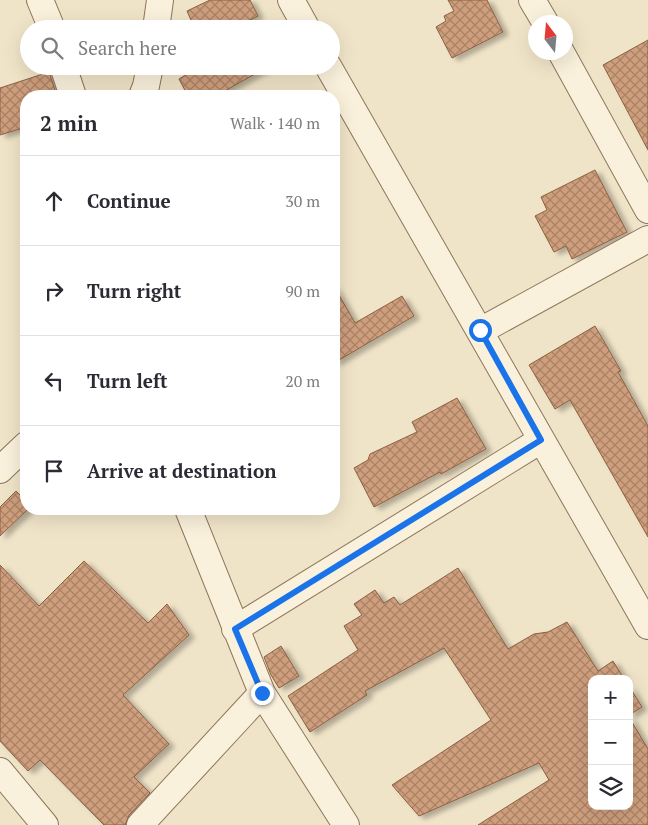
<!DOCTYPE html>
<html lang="en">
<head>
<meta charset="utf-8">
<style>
  body { margin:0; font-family:"PT Serif",serif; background:#f7f7f7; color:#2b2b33 }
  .controls { position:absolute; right:15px; bottom:15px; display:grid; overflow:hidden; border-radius:10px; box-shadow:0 5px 20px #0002 }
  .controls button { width:45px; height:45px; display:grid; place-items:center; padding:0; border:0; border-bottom:1px solid #e1e1e2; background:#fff; color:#2b2b33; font:25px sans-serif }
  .compass { position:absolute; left:528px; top:15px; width:45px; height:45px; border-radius:50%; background:#fff; box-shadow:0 5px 20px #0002; rotate:344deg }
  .stop { position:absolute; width:15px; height:15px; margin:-11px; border:4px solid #1a73e8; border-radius:50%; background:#fff }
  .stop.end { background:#1a73e8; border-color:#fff; box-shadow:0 1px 5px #0008 }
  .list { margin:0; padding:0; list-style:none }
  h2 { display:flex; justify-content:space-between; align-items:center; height:65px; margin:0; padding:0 20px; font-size:21px }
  h2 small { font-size:16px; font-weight:400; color:#7c7c81 }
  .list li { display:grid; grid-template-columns:32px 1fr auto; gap:15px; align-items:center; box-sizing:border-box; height:90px; padding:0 20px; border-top:1px solid #e1e1e2 }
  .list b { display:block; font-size:19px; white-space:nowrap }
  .list em { font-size:16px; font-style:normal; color:#7c7c81 }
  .icon { flex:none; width:28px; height:28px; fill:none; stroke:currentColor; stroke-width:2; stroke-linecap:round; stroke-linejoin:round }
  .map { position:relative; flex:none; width:648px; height:825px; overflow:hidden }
  .search { position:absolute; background:#fff; box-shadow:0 5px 20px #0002; left:20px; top:20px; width:320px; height:55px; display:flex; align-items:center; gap:12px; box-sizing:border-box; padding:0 18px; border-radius:28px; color:#7c7c81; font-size:19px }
  .panel { position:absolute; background:#fff; box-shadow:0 5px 20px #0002; left:20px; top:90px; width:320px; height:425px; border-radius:20px }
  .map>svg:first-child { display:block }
  .building { fill:url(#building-cross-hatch); stroke:#8d5f41; filter:url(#shadow) }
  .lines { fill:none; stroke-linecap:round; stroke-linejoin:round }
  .minor-casing { stroke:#8d765c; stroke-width:28 }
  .minor { stroke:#faf1dc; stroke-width:26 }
  .route { stroke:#1a73e8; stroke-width:6 }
</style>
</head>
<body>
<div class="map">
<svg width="648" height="825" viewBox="0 0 648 825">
  <defs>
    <pattern id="building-cross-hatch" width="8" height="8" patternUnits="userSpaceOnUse" patternTransform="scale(1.25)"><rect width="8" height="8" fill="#cf9f7d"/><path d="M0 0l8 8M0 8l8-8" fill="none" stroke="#a98266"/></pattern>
    <filter id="shadow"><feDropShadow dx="5.5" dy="3" stdDeviation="2.5" flood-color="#0004"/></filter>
  </defs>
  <rect width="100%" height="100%" fill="#f0e4c8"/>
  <path class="building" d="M210,0H250L258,16L232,29H195L187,11Z
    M448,0H487L503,32L452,58L436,27L446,21L444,16L454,11Z
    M648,40V150L603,65Z
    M200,66H269L216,96H188L179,79Z
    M49,72L57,96H26V127L0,135V88Z
    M595,170L627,232L572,259L566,246L554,252L535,216L547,210L541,197Z
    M334,286L355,323L402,296L414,316L334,363Z
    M595,326L621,371L618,372L648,426V537L570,400L555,409L529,365Z
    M457,398L486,449L441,474L440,472L374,507L354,468L368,460L370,454L417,432L412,422Z
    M16,491L26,501V509H28L0,536V507Z
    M84,561L148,623L167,604L189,635L123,695L169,744L134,777L150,793L129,815L125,825H104L40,760L28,771L0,741V565L39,606Z
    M458,568L508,649L534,634L548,632L567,622L598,671L613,661L624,679H592V806H629V717L648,749V825H478L549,780L539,763L419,816L392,785L491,720L444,648L365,691L367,695L310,732L288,696L358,650L344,626L362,615L354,604L375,590L384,603L394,597L400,605Z
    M281,646L299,676L279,688L271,675L264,657Z
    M629,686L642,707L629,715Z"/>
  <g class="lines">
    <defs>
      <path id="minor" d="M40,0L52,29
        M291,0L307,29
        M532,0L545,22
        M156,29L160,0
        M561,52L648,210
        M63,66L73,96
        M328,66L648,626
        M142,96L146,86L150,66
        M480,331L648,239
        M0,470L26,445
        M188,509L262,693L346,825
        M235,629L541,440
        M0,771L45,825
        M140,825L262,693"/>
    </defs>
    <use href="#minor" class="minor-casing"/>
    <use href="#minor" class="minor"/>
  </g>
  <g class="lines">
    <path class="route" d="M262,693L235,629L541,440L480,330"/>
  </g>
</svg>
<div class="controls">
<button>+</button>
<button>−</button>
<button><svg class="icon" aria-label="layers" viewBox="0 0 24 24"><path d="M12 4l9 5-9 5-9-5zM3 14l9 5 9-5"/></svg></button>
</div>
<svg class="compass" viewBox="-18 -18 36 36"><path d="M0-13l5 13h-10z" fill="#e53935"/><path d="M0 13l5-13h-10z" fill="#7c7c81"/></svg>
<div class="stop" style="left:480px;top:330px"></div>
<div class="stop end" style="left:262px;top:693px"></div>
<div class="search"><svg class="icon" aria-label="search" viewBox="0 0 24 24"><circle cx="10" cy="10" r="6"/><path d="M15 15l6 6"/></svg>Search here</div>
<section class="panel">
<h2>2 min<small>Walk · 140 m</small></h2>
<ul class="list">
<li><svg class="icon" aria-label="ahead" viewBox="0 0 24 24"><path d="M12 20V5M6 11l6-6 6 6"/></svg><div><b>Continue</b></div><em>30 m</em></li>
<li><svg class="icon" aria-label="right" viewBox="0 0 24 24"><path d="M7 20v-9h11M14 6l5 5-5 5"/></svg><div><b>Turn right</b></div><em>90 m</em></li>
<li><svg class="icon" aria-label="left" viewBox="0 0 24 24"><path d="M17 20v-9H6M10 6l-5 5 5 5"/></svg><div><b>Turn left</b></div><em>20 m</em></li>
<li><svg class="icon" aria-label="arrive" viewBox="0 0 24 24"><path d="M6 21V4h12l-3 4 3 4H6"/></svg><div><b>Arrive at destination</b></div></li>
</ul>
</section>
</div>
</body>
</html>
